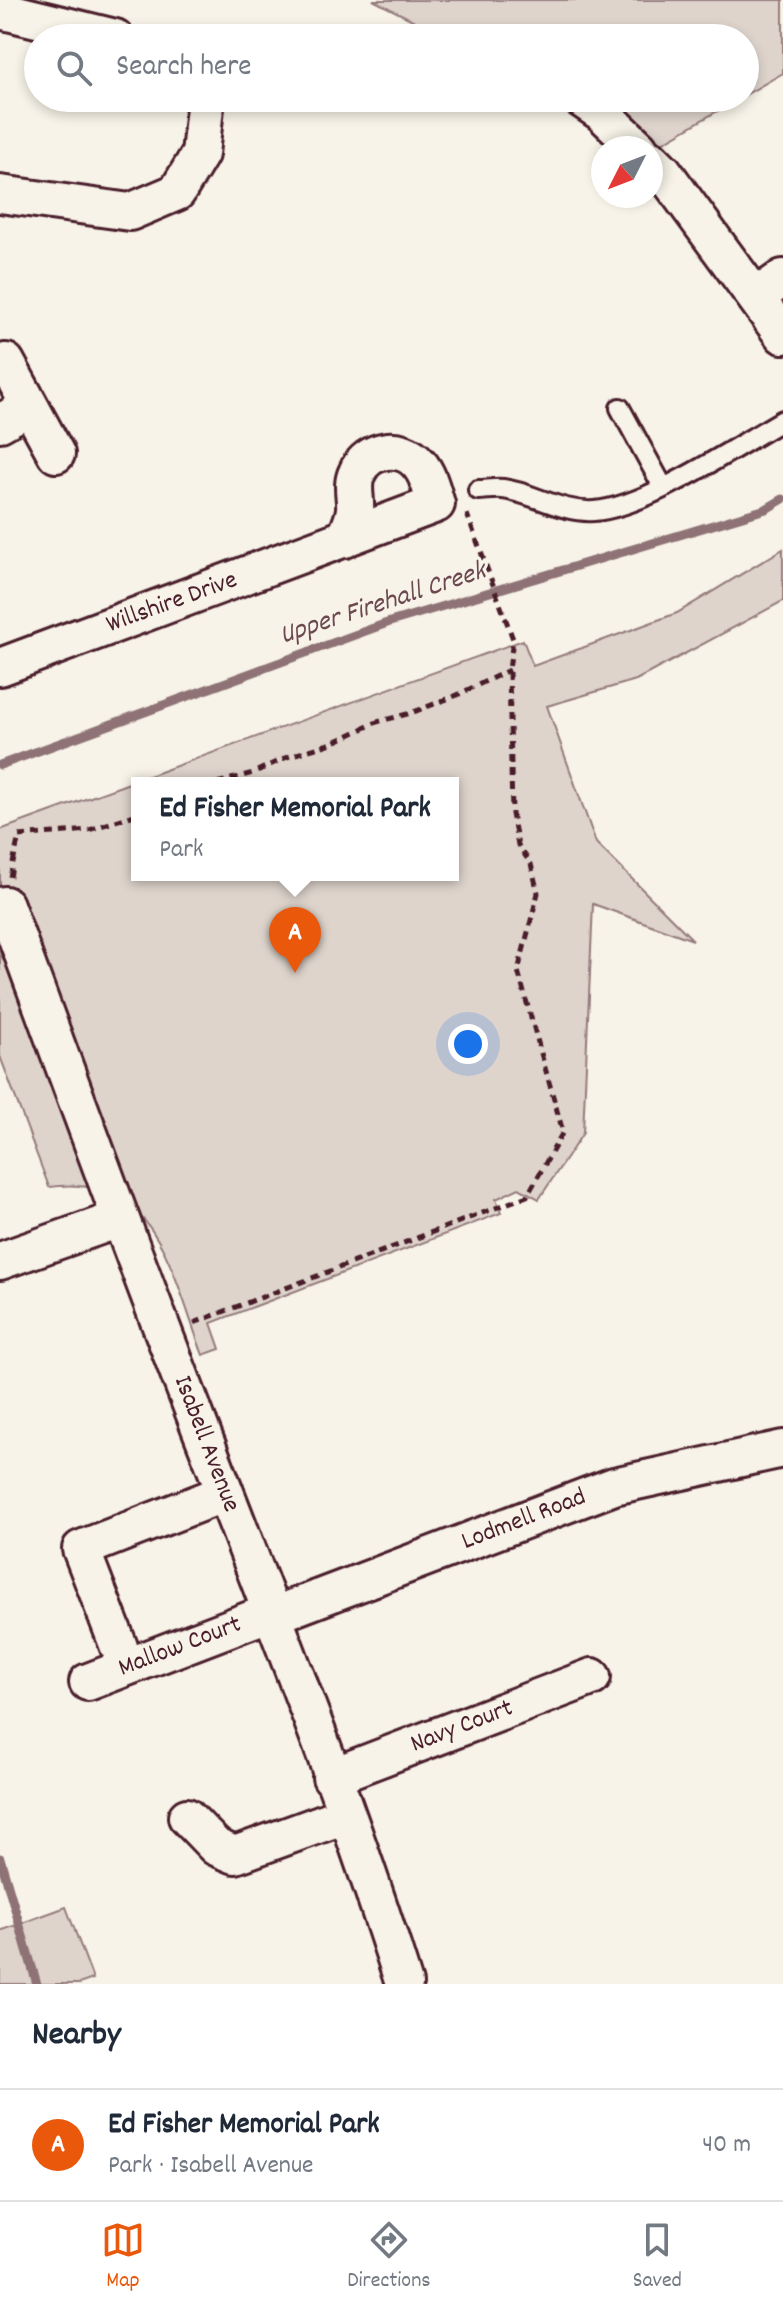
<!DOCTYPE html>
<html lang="en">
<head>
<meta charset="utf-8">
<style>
  body { margin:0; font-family:Dekko,sans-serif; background:#f2f2f3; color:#1f2937 }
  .compass { position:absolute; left:591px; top:136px; width:72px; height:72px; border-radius:50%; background:#fff; box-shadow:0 4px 12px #0003; rotate:228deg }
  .you { position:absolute; left:468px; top:1044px; width:28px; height:28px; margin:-20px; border:6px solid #fff; border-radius:50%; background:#1a73e8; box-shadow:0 0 0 12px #1a73e833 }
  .badge { display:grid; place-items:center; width:52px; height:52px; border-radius:50%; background:#ea580c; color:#fff; font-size:26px; font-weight:700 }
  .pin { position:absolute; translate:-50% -66px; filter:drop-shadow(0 2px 4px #0008) }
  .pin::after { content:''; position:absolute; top:42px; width:28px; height:24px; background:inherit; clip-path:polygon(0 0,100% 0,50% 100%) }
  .popup { position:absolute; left:131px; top:777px; width:328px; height:104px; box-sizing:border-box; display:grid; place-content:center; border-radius:0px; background:#fff; filter:drop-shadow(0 2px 6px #0005); font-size:26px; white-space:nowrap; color:#747a83 }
  .popup b { font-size:30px; color:#1f2937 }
  .popup::after { content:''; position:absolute; left:50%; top:100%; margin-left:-16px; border:16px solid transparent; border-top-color:#fff }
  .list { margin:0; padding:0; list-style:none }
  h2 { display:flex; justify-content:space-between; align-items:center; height:104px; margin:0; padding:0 32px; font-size:34px }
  h2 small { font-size:26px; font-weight:400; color:#747a83 }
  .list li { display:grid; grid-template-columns:52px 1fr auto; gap:24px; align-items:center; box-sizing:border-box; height:112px; padding:0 32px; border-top:2px solid #e0e1e3 }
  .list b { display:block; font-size:30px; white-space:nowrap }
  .list p { margin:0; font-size:26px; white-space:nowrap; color:#747a83 }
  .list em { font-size:26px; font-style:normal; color:#747a83 }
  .icon { flex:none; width:44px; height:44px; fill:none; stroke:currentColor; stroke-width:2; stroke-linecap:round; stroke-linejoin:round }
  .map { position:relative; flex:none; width:783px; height:1984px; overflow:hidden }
  .search { position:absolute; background:#fff; box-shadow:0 4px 12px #0003; left:24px; right:24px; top:24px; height:88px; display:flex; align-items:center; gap:20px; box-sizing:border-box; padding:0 28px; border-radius:44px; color:#747a83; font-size:30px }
  .sheet { height:216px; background:#fff }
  nav { display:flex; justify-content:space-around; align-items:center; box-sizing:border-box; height:112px; border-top:2px solid #e0e1e3; background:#fff; font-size:22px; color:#747a83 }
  nav a { display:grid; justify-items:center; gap:4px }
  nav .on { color:#ea580c }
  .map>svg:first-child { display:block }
  .green { fill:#ded4cc; stroke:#947a7c; stroke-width:2; fill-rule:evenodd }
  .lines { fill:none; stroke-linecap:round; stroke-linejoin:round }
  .stream { stroke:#8e7275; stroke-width:9 }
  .service-casing { stroke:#4a1f2b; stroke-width:24 }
  .minor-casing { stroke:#4a1f2b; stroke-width:42 }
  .path { stroke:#4a1f2b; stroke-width:5; stroke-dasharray:8 6; stroke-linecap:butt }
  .service { stroke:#f7f3e8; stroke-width:18 }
  .minor { stroke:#f7f3e8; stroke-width:36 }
  .labels { text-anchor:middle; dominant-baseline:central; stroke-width:6; stroke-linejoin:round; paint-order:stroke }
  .street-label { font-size:26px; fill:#4a1f2b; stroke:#f7f3e8 }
  .water-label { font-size:28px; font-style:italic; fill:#6c4950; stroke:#f7f3e8 }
</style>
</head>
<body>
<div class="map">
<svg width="783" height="1984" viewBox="0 0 783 1984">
  <rect width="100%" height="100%" fill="#f7f3e8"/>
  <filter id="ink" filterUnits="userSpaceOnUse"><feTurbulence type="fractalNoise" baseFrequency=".0125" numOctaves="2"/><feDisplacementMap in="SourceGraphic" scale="16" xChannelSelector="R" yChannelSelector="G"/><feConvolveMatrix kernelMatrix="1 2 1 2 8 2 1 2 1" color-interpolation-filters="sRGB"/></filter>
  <g filter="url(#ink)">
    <path class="green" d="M373,0H783V73L745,95V38H448Z
      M567,98H740L660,144Z
      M783,549V601L636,680L547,706L596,843L693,940L593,904L583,1133L539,1199L519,1188L496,1199L501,1213L211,1323L220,1349L203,1355C173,1277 157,1171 49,1187L0,1056V830L523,640L533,666L677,613ZM137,783H453V875H137Z
      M66,1907L93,1979L79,1984H0V1931Z"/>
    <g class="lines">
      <path class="stream" d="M0,765L390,622L766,509L783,499
        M0,1858L37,1984"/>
      <defs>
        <path id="service" d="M620,408L663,487
          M478,490C486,490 495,488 503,489C534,493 561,513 594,511C647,507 735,447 783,420"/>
        <path id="minor" d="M0,10L115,38
          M580,98L602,113L639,148
          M651,159L663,171L783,335
          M0,194L130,212L177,192L200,154L206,98
          M756,297L783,278
          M6,362L56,454
          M0,423L30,406
          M0,667L436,504C432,491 428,474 419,464C402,443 367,448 357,473C351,485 356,497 355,509C354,520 349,529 345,539
          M5,905C70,1083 135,1261 204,1438C274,1619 346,1799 404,1984
          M0,1261L119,1219
          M272,1616L614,1486L783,1449
          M119,1647L81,1549L225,1493
          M88,1682L271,1612
          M331,1777L592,1677
          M187,1817L216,1847L235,1855L345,1815"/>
      </defs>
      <use href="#service" class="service-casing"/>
      <use href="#minor" class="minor-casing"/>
      <path class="path" d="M217,783L253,773L287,757L332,743L377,722L411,713L455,696L509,670
        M10,877L19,836L89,830L137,814
        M194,1323L527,1196L563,1132L518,971L538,893L531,864L518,845L512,814L509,670L513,639L467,514"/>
      <use href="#service" class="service"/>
      <use href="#minor" class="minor"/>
    </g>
  </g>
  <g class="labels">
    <g class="street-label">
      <text transform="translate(172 603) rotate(-20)">Willshire Drive</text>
      <text transform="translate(206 1444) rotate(69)">Isabell Avenue</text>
      <text transform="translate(524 1520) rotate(-21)">Lodmell Road</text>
      <text transform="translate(180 1647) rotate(-21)">Mallow Court</text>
      <text transform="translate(462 1727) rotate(-21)">Navy Court</text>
    </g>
    <g class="water-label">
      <text transform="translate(383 605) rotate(-18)">Upper Firehall Creek</text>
    </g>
  </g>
</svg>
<svg class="compass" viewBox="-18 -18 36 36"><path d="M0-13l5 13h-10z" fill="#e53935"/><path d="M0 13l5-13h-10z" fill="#747a83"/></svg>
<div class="you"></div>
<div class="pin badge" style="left:295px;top:973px">A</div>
<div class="popup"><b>Ed Fisher Memorial Park</b>Park</div>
<div class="search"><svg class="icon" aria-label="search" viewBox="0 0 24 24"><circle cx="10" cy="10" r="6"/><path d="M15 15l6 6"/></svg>Search here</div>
</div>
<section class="sheet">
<h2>Nearby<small></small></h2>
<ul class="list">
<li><span class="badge">A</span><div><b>Ed Fisher Memorial Park</b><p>Park · Isabell Avenue</p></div><em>40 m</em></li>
</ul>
</section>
<nav>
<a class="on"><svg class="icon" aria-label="map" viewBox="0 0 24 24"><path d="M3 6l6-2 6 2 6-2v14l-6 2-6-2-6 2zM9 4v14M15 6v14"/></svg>Map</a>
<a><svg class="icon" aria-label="directions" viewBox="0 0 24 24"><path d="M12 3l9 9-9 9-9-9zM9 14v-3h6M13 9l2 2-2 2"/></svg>Directions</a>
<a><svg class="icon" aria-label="saved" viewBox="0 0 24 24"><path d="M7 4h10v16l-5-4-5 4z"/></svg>Saved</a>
</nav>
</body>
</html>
